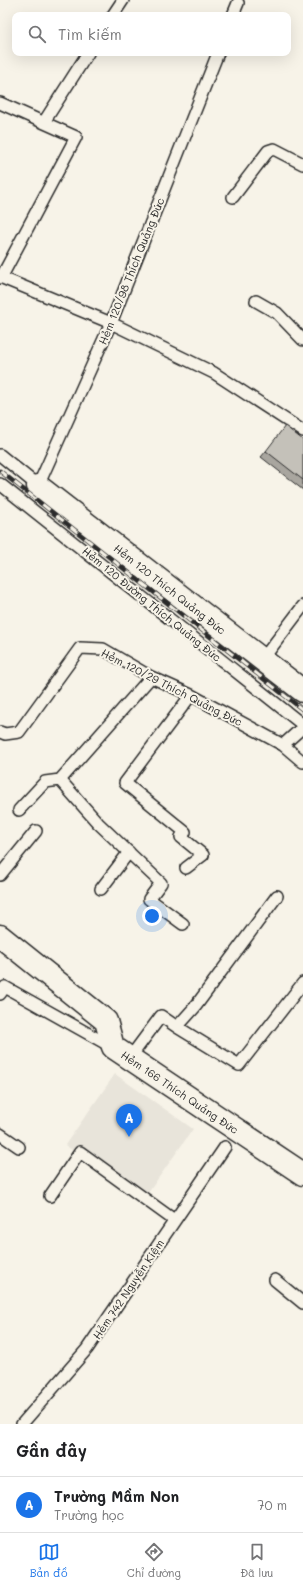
<!DOCTYPE html>
<html lang="vi">
<head>
<meta charset="utf-8">
<style>
  body { margin:0; font-family:Mali,sans-serif; background:#f2f2f2; color:#202124 }
  .you { position:absolute; left:152px; top:916px; width:14px; height:14px; margin:-10px; border:3px solid #fff; border-radius:50%; background:#1a73e8; box-shadow:0 0 0 6px #1a73e833 }
  .badge { display:grid; place-items:center; width:26px; height:26px; border-radius:50%; background:#1a73e8; color:#fff; font-size:13px; font-weight:700 }
  .pin { position:absolute; translate:-50% -33px; filter:drop-shadow(0 1px 2px #0008) }
  .pin::after { content:''; position:absolute; top:21px; width:14px; height:12px; background:inherit; clip-path:polygon(0 0,100% 0,50% 100%) }
  .list { margin:0; padding:0; list-style:none }
  h2 { display:flex; justify-content:space-between; align-items:center; height:52px; margin:0; padding:0 16px; font-size:17px }
  h2 small { font-size:13px; font-weight:400; color:#757577 }
  .list li { display:grid; grid-template-columns:26px 1fr auto; gap:12px; align-items:center; box-sizing:border-box; height:56px; padding:0 16px; border-top:1px solid #e0e0e0 }
  .list b { display:block; font-size:15px; white-space:nowrap }
  .list p { margin:0; font-size:13px; white-space:nowrap; color:#757577 }
  .list em { font-size:13px; font-style:normal; color:#757577 }
  .icon { flex:none; width:22px; height:22px; fill:none; stroke:currentColor; stroke-width:2; stroke-linecap:round; stroke-linejoin:round }
  .map { position:relative; flex:none; width:303px; height:1424px; overflow:hidden }
  .search { position:absolute; background:#fff; box-shadow:0 4px 16px #0002; left:12px; right:12px; top:12px; height:44px; display:flex; align-items:center; gap:10px; box-sizing:border-box; padding:0 14px; border-radius:8px; color:#757577; font-size:15px }
  .sheet { height:108px; background:#fff }
  nav { display:flex; justify-content:space-around; align-items:center; box-sizing:border-box; height:56px; border-top:1px solid #e0e0e0; background:#fff; font-size:11px; color:#757577 }
  nav a { display:grid; justify-items:center; gap:2px }
  nav .on { color:#1a73e8 }
  .map>svg:first-child { display:block }
  .built { fill:#e8e4da }
  .lines { fill:none; stroke-linecap:round; stroke-linejoin:round }
  .lane-casing { stroke:#2b2b2b; stroke-width:14 }
  .street-casing { stroke:#2b2b2b; stroke-width:25 }
  .lane { stroke:#f7f3e8; stroke-width:11 }
  .street { stroke:#f7f3e8; stroke-width:22 }
  .rail-casing { stroke:#2b2b2b; stroke-width:4.5 }
  .rail { stroke:#f7f3e8; stroke-width:3; stroke-dasharray:9; stroke-linecap:butt }
  .wall { fill:#a9a69f; stroke:#2b2b2b }
  .building { fill:#c4c1b9; stroke:#2b2b2b }
  .labels { text-anchor:middle; dominant-baseline:central; stroke-width:4; stroke-linejoin:round; paint-order:stroke }
  .street-label { font-size:11px; fill:#2b2b2b; stroke:#f7f3e8 }
</style>
</head>
<body>
<div class="map">
<svg width="303" height="1424" viewBox="0 0 303 1424">
  <rect width="100%" height="100%" fill="#f7f3e8"/>
  <filter id="ink" filterUnits="userSpaceOnUse"><feTurbulence type="fractalNoise" baseFrequency=".025" numOctaves="2"/><feDisplacementMap in="SourceGraphic" scale="8" xChannelSelector="R" yChannelSelector="G"/><feConvolveMatrix kernelMatrix="1 2 1 2 8 2 1 2 1" color-interpolation-filters="sRGB"/></filter>
  <g filter="url(#ink)">
    <path class="built" d="M115,1074L193,1129L143,1200L65,1145Z"/>
    <g class="lines">
      <defs>
        <path id="lane" d="M113,15L123,0
          M233,15L238,3
          M0,103L76,137L1,278
          M44,122L88,53
          M233,197L268,151L274,149L303,164
          M0,277L111,323L214,373L303,431
          M256,301L277,313L303,340
          M0,455L38,486L111,323L218,53
          M0,484L303,725
          M262,660L303,606
          M0,732L5,734L19,732L80,648L103,649L151,677L191,695L283,745L303,727
          M283,745L303,762
          M60,780L151,677
          M19,810L45,782L60,780L98,823L161,883L149,899L183,924
          M186,868L203,855L181,837L185,832L125,783L191,695
          M0,875L36,831
          M101,889L129,852
          M0,994L5,987L112,1047
          M177,1027L239,1065L303,983
          M129,1059L161,1016L177,1027L195,1007L277,896
          M0,1134L19,1147
          M50,1196L80,1152L174,1220
          M275,1280L303,1303
          M22,1424L87,1349L225,1147"/>
        <path id="street" d="M38,486L303,691
          M0,936L106,1021L113,1047L303,1174"/>
      </defs>
      <use href="#lane" class="lane-casing"/>
      <use href="#street" class="street-casing"/>
      <use href="#lane" class="lane"/>
      <use href="#street" class="street"/>
      <defs>
        <path id="rail" d="M0,471L303,710"/>
      </defs>
      <use href="#rail" class="rail-casing"/>
      <use href="#rail" class="rail"/>
    </g>
    <path class="wall" d="M303,440V490L261,457L266,451Z"/>
    <path class="building" d="M285,426L303,440V480L266,451Z"/>
  </g>
  <g class="labels">
    <g class="street-label">
      <text transform="translate(131 271) rotate(-68)">Hẻm 120/98 Thích Quảng Đức</text>
      <text transform="translate(170 589) rotate(38)">Hẻm 120 Thích Quảng Đức</text>
      <text transform="translate(152 604) rotate(39)">Hẻm 120 Đường Thích Quảng Đức</text>
      <text transform="translate(172 687) rotate(27)">Hẻm 120/29 Thích Quảng Đức</text>
      <text transform="translate(180 1092) rotate(34)">Hẻm 166 Thích Quảng Đức</text>
      <text transform="translate(128 1289) rotate(-56)">Hẻm 742 Nguyễn Kiệm</text>
    </g>
  </g>
</svg>
<div class="you"></div>
<div class="pin badge" style="left:129px;top:1137px">A</div>
<div class="search"><svg class="icon" aria-label="search" viewBox="0 0 24 24"><circle cx="10" cy="10" r="6"/><path d="M15 15l6 6"/></svg>Tìm kiếm</div>
</div>
<section class="sheet">
<h2>Gần đây<small></small></h2>
<ul class="list">
<li><span class="badge">A</span><div><b>Trường Mầm Non</b><p>Trường học</p></div><em>70 m</em></li>
</ul>
</section>
<nav>
<a class="on"><svg class="icon" aria-label="map" viewBox="0 0 24 24"><path d="M3 6l6-2 6 2 6-2v14l-6 2-6-2-6 2zM9 4v14M15 6v14"/></svg>Bản đồ</a>
<a><svg class="icon" aria-label="directions" viewBox="0 0 24 24"><path d="M12 3l9 9-9 9-9-9zM9 14v-3h6M13 9l2 2-2 2"/></svg>Chỉ đường</a>
<a><svg class="icon" aria-label="saved" viewBox="0 0 24 24"><path d="M7 4h10v16l-5-4-5 4z"/></svg>Đã lưu</a>
</nav>
</body>
</html>
